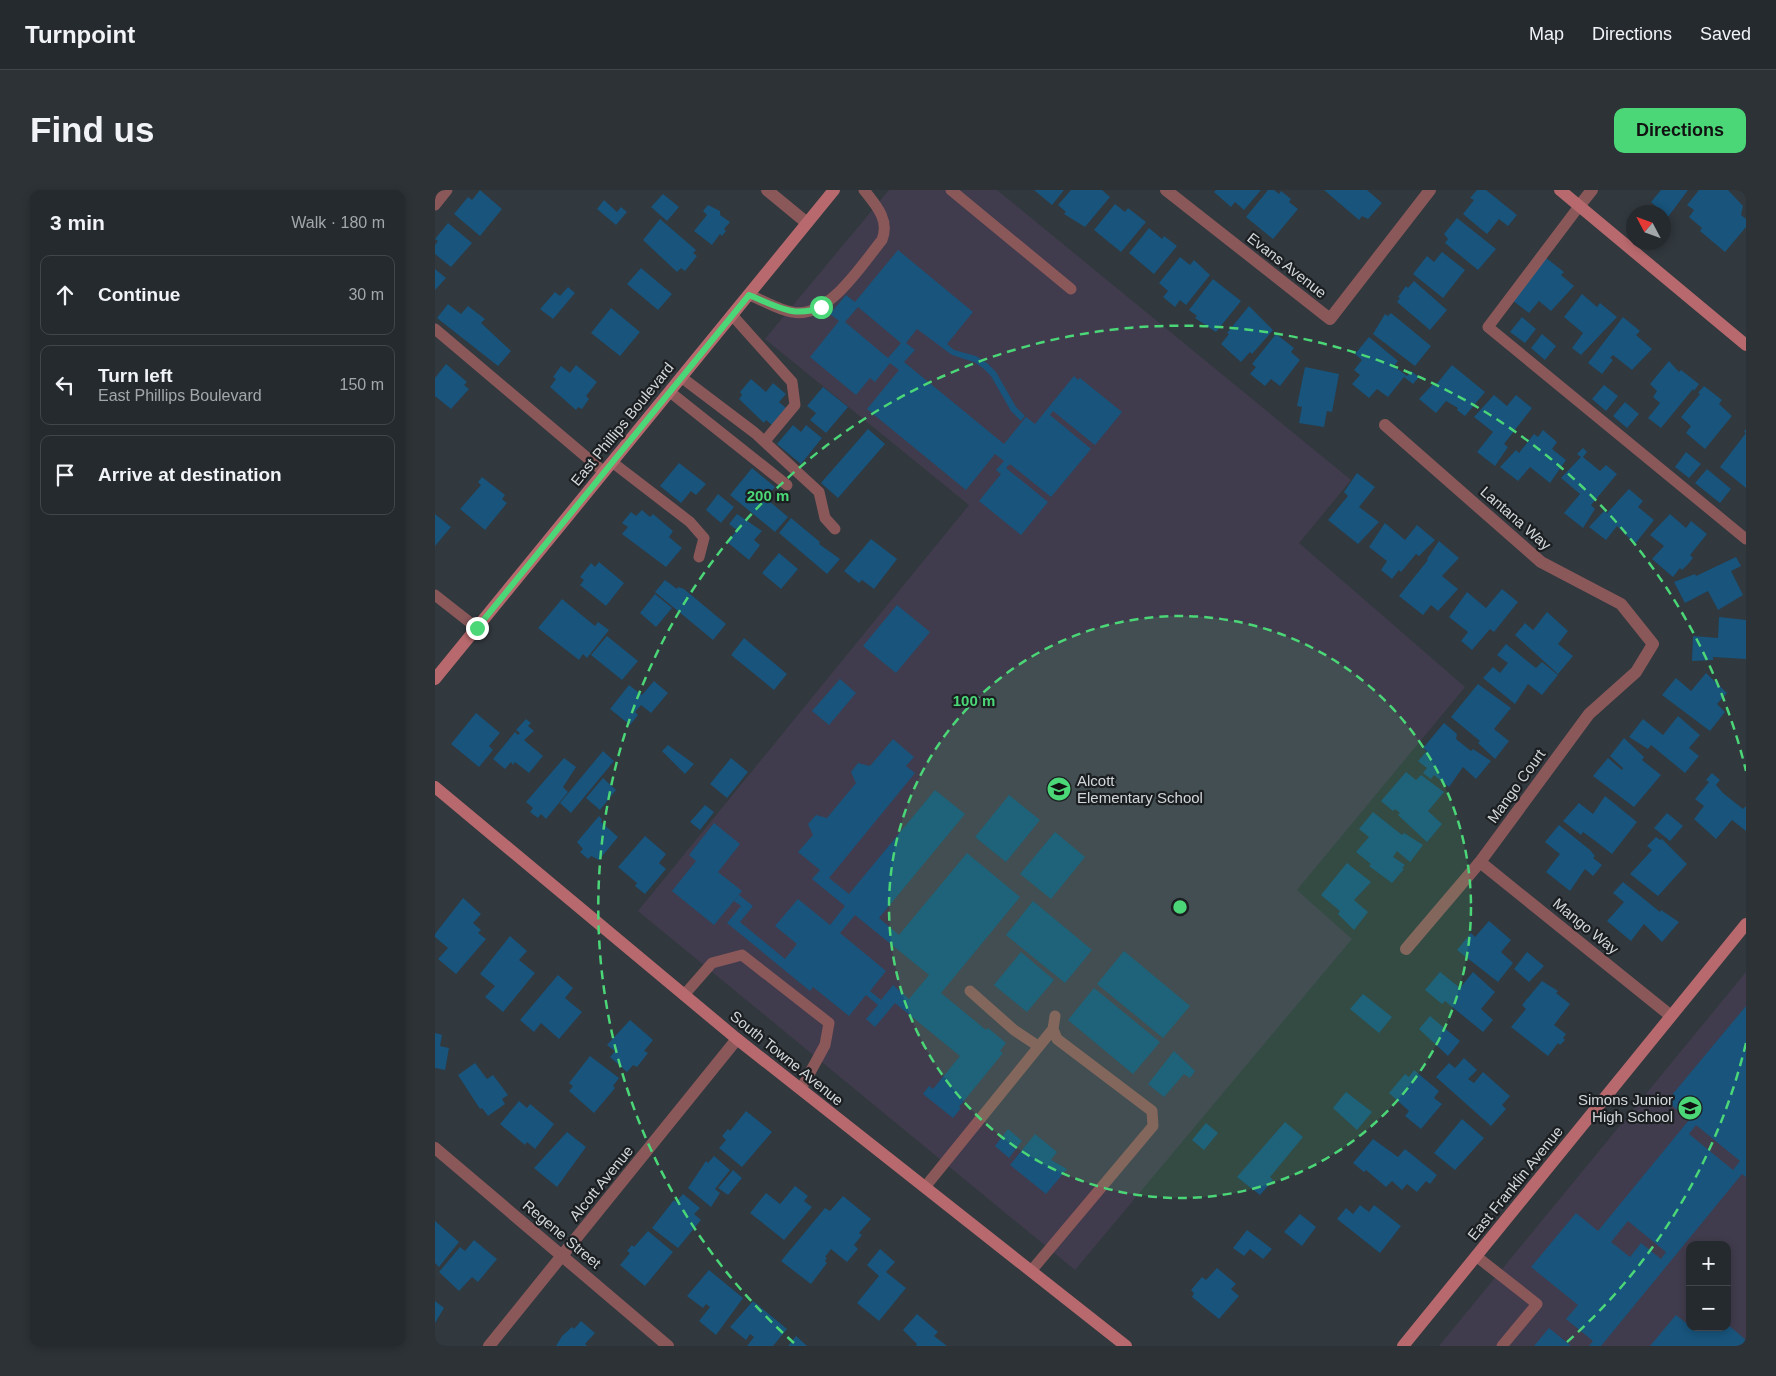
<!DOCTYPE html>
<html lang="en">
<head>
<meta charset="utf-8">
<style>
  body { margin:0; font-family:Helvetica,sans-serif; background:#2d3236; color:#f1f3f6 }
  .controls { position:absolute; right:15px; bottom:15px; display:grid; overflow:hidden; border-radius:10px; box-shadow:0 2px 8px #0003 }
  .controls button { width:45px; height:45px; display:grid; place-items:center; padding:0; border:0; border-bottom:1px solid #42464a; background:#252a2e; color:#f1f3f6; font:25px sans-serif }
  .compass { position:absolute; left:1191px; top:15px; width:45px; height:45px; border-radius:50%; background:#252a2e; box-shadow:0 2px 8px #0003; rotate:311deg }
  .stop { position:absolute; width:15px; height:15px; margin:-11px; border:4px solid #4bd677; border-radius:50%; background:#fff }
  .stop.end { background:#4bd677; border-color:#fff; box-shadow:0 1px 5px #0008 }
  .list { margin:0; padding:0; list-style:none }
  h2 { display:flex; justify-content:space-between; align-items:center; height:65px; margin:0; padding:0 20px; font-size:21px }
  h2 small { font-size:16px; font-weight:400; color:#a3a7aa }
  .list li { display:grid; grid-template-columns:32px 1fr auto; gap:15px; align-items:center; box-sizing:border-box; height:80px; margin:0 10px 10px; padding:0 10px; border:1px solid #42464a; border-radius:10px }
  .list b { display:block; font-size:19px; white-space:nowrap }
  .list p { margin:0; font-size:16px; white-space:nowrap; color:#a3a7aa }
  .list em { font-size:16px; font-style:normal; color:#a3a7aa }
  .icon { flex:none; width:28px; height:28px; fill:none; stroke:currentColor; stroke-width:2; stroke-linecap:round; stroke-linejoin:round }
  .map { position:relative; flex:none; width:1311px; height:1156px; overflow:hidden; border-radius:10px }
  header { display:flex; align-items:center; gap:30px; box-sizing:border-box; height:70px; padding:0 25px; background:#252a2e; border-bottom:1px solid #42464a }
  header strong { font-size:24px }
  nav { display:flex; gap:28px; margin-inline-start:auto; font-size:18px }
  .intro { display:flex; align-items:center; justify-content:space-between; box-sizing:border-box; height:120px; padding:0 30px }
  h1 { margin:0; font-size:35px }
  .button { padding:12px 22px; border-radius:10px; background:#4bd677; color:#111; font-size:18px; font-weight:700 }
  main { display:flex; gap:30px; padding:0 30px }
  aside { flex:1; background:#252a2e; border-radius:10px; box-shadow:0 2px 8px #0003 }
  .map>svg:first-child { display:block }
  .industrial { fill:#413c4d; fill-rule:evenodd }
  .building { fill:#18547c; fill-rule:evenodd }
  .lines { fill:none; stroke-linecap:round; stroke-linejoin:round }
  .lane { stroke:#8b585a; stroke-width:11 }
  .street { stroke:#8b585a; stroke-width:12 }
  .secondary { stroke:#b8696d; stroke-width:12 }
  .route { stroke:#4bd677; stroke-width:6 }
  .ring { fill:none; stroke:#4bd677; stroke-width:2.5; stroke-dasharray:9 6 }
  .labels { text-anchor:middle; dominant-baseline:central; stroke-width:4.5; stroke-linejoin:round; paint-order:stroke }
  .street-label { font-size:15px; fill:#d2d7da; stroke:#1c1f22 }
  .poi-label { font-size:15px; fill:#d2d7da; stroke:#1c1f22; text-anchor:start }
  .centre { fill:#4bd677; stroke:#1c1f22; stroke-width:2.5 }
  .ring-label { font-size:15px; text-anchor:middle; font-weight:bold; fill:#4bd677; stroke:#1c1f22; stroke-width:4.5; stroke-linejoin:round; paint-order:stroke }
</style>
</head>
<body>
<header>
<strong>Turnpoint</strong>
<nav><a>Map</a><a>Directions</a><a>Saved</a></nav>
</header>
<div class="intro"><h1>Find us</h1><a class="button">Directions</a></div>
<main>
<aside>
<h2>3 min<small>Walk · 180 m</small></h2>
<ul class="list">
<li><svg class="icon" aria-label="ahead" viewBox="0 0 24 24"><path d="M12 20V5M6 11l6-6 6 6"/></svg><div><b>Continue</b></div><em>30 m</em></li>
<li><svg class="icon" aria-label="left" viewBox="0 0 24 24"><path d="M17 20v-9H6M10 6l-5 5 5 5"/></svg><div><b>Turn left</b><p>East Phillips Boulevard</p></div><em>150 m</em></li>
<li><svg class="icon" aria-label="arrive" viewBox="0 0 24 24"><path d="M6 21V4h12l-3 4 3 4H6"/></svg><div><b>Arrive at destination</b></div></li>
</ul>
</aside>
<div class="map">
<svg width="1311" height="1156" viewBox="0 0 1311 1156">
  <rect width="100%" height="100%" fill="#31383e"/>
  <path class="industrial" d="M454,0H562L916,290L864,353L1030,497L862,700L917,749L640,1080L203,721L534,315L330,149Z
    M1311,782V1156H1004ZM1255,1055H1292V1137H1255Z"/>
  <path class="building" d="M45,0L67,19L45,46L19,24L33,7L37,10Z
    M599,0H629L617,15Z
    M636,0H667L675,7L650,37L629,24L631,22L623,15Z
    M781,0H826L809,20L800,12L796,17L779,2Z
    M833,0H839L844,4L846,1L856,9L854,12L863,19L838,49L811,27Z
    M889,0H932L947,13L933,29L927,26L924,30Z
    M1042,0H1051L1082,25L1073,36L1064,29L1052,44L1028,24L1039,10L1035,8Z
    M1226,0H1253L1233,27L1216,12Z
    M1264,0H1293L1308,16L1306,25L1311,29V37L1290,62L1265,41L1267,38L1254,27L1259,20L1252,15Z
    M228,4L244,17L232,31L216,17Z
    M169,10L182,22L186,17L192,22L181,35L162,19Z
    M680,14L690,22L693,18L711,32L686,62L659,40Z
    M273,15L285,21V25L295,32L289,39L291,41L287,46L285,44L277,55L259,41L272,25L268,21Z
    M1022,28L1061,59L1043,80L1010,53L1013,49L1009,44Z
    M225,29L261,60L258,63L262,66L250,81L246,78L242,82L208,50Z
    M13,33L37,53L16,77L0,64V55L3,51L0,49Z
    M714,38L727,49L729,46L742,56L719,84L694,63Z
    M463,60L538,122L512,154L519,160L541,166L552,173L561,182L581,217L590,226L586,231L576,221L556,186L548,178L539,172L517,165L482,139L471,153L480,160L469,172L569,254L591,227L600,234L639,186L643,190L645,188L687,222L660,255L618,221L615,225L656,259L616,307L575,274L571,278L613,312L586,345L544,311L566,284L561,280L569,271L560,264L531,300L432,219L464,180L455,173L440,192L435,188L421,205L375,167L404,131L395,124L411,105L420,112ZM423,117L466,153L453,168L410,132Z
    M1007,62L1030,80L1008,108L978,84L992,66L999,72Z
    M745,67L755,75L759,70L775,85L751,115L745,110L740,117L728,107L733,101L724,93Z
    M1110,67L1129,82L1126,85L1139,96L1116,121L1104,111L1094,123L1077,110Z
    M206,78L237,104L223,120L192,94Z
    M0,79L11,88L0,100Z
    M778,89L806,111L781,142L760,128L762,126L754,120Z
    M979,91L1012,120L995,140L962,112L965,108L963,107L971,96L973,98Z
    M133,97L140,103L118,129L105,119L120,102L125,106Z
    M1147,104L1162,117L1165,113L1182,127L1146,165L1137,158L1148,143L1129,127Z
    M13,114L26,124L33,116L50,129L46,133L76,161L63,176L2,128Z
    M814,116L838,140L817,164L815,162L806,172L786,154L794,144L792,143Z
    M176,118L205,142L185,166L156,143Z
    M956,123L996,156L980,176L938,144L950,124L953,126Z
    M1087,127L1101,139L1090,153L1075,142Z
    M1188,127L1205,141L1201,145L1217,159L1197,180L1178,165L1175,168L1178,170L1167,184L1153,173Z
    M841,144L859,158L856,162L865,170L845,196L836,189L830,196L815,184L821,177L817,174Z
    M1107,144L1121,156L1110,170L1096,158Z
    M934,147L963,171L959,176L972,186L976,181L984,187L978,194L969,187L953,207L942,199L934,208L917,194L925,185L919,180L927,170L920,164Z
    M1234,171L1244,182L1246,180L1264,194L1259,201L1258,199L1226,238L1213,228L1225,213L1218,207L1222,201L1215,194Z
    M11,174L32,192L29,195L34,199L16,219L0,206V188Z
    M141,175L162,192L151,206L154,209L147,219L143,217L141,220L115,197L121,189L118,187L126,176L135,183Z
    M1017,175L1050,202L1030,226L1022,220L1023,218L1011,211L1001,223L984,209L998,194L1000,196Z
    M870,177L904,184L897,222L892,221L889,237L864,233L867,217L862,216Z
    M316,189L331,202L338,193L351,204L344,212L351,218L337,235L331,230L329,233L304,209L307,205L305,202Z
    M1169,195L1183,206L1171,221L1157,209Z
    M1269,196L1287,210L1284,214L1297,226L1270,259L1251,243L1256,236L1246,227L1265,204L1263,203Z
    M388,197L413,217L391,243L375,230L381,223L372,216Z
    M1059,205L1072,216L1081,205L1097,218L1069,254L1073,257L1060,276L1042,262L1058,242L1039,227Z
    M1190,212L1204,224L1192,238L1178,226Z
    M358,235L366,242L371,235L387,248L366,274L342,254Z
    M433,239L450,254L403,308L386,293Z
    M1311,239V298L1285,277L1311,243L1309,242Z
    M1108,240L1122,252L1117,259L1131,270L1115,293L1095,277L1083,291L1065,277L1081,260L1084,263L1099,244L1103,247Z
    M1148,258L1152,262L1148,267L1165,281L1171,275L1182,284L1156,315L1160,319L1148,338L1129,323L1145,304L1126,288L1146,267L1142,264Z
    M1251,262L1266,274L1254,288L1240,277Z
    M244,273L271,294L261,305L256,301L246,313L225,296Z
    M317,278L340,297L335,303L338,305L333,310L353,327L340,342L295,305Z
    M1272,279L1296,299L1285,313L1260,293Z
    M922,283L940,297L924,317L944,332L923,354L893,330L913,306L909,302Z
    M47,287L70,305L67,309L72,313L50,340L25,319L46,295L43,292Z
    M1194,299L1208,311L1203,317L1219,330L1200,354L1182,336L1171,350L1154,337L1169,321L1172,323Z
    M283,304L299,317L286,333L271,320Z
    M207,320L215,327L218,324L238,341L234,347L247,358L231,377L187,344L193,337L187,333L196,322L201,326Z
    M0,324L16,337L0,356Z
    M302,324L327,341L319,350L325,355L314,370L292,352L302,340L294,334Z
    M1235,324L1251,338L1256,331L1272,344L1255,365L1258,368L1254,373L1247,380L1245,378L1238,387L1217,369L1229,356L1215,345Z
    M356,328L385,352L384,354L405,369L392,384L344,343Z
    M950,333L970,350L982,335L1000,350L984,366L981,364L966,382L964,380L957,389L946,380L952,371L934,357Z
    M436,349L462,369L439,399L427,390L424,393L409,381Z
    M1004,351L1024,368L1007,386L1023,399L1003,421L996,415L988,425L964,406L993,370L992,369Z
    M344,363L363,379L346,399L327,383Z
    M1301,367L1306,376L1296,381L1308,405L1283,420L1273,401L1250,413L1239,392L1260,384L1261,386Z
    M164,372L189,393L171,416L145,395L149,390L145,387L156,373L160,377Z
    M230,390L242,399L243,397L249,399L291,434L278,450L220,402Z
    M1067,399L1083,412L1059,442L1055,439L1037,460L1026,451L1033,442L1014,427L1032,402L1051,418Z
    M220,404L237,418L221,437L205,423Z
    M127,409L160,436L163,432L174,440L152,468L148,464L144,470L103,438Z
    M462,415L495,442L461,483L428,456Z
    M1112,422L1133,441L1123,454L1138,466L1123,484L1080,445L1090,433L1098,440Z
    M1284,427L1311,430V469L1278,467V470L1257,471L1258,446L1283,448Z
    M172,446L203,471L187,490L156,465Z
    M309,448L352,484L339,500L296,465Z
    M1071,454L1101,478L1107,472L1123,485L1107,505L1093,494L1080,514L1048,488L1058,477L1065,483L1073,473L1062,465Z
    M1271,483L1292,503L1282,514L1290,522L1275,541L1227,505L1241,488L1256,501Z
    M405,489L421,503L394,535L377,521Z
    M219,491L233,503L216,523L206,515L200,522L203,525L195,535L175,519L194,495L207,505Z
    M1043,494L1076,518L1059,539L1074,551L1060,569L1043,553L1045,551L1016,527Z
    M41,523L65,543L54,556L58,560L44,577L16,554Z
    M1243,526L1265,545L1254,558L1264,566L1250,583L1216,555L1213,559L1194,547L1208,529L1228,545Z
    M91,529L96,533L93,536L99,541L89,550L108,566L94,583L80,572L78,575L76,572L70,579L58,569L80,542L83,545L85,543L81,540Z
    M1009,533L1022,544L1021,549L1036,561L1038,559L1056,571L1041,589L1028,577L1014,597L999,585L996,589L988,583L992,578L983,571L992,561L988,558Z
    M1189,548L1209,567L1207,570L1226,585L1199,617L1158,586L1173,568L1187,580L1188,578L1175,566Z
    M458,549L479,567L471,576L480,583L394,688L414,704L500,600L530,624L444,728L464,745L532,663L585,707L506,803L551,840L553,838L571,853L565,861L568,863L524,917L526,918L518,928L488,904L494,896L498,899L525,866L460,813L440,837L431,829L443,815L431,805L414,826L378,797L375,801L292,733L306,716L299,711L304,705L318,716L305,732L350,769L362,754L340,736L363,709L395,735L410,716L377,689L385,680L363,662L378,645L373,634L381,625L392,628L421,593L416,582L423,573L435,576ZM420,725L494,785L474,809L458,795L446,810L435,801L451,781L405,743Z
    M233,555L259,574L250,584L227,561Z
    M168,561L179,571L136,623L125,613Z
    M129,568L141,577L128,597L133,602L111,629L106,624L103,628L95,622L98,618L91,612Z
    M296,568L313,582L292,608L275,594Z
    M971,582L981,590L986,585L1009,602L993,621L1007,634L992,652L963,625L965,623L960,619L958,621L946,611Z
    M1277,583L1285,590L1281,595L1288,603L1308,619L1311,616V641L1297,630L1281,649L1259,629L1269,616L1260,609L1274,592L1271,590Z
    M168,588L181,600L165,620L151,608Z
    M574,605L605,630L571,672L540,647Z
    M1170,606L1202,632L1177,664L1159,650L1148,642L1146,645L1128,631L1144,613L1158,624Z
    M270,615L279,622L265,640L255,632Z
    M938,622L967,645L969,643L988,655L975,672L962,661L958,667L970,675L967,678L969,679L957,693L934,676L936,674L921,662L934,647L924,639Z
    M1232,623L1248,636L1235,651L1219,638Z
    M164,626L167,629L166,632L183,647L164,670L156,666L153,669L145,662L148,659L142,652Z
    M279,633L305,654L283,682L307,701L279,735L237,701L261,671L254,665Z
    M1124,635L1155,660L1160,666L1158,668L1167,675L1158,686L1150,679L1135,701L1111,682L1125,664L1110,652Z
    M620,642L650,667L616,709L585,684Z
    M210,646L231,664L224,673L231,679L210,704L200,696L202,693L183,677Z
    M1221,647L1225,650L1227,649L1252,674L1223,706L1195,684L1217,660L1212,656Z
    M912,673L936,692L919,710L933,722L919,740L903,724L905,721L886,705Z
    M1188,692L1225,722L1226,720L1244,732L1227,752L1209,734L1196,751L1172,731L1189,712L1178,703Z
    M28,708L46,724L38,733L46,740L43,743L51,749L21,784L3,769L13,758L0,747V744Z
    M598,711L657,760L630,793L571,745Z
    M1054,731L1076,750L1066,762L1078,773L1063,792L1022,760L1036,743L1040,747Z
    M75,746L92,761L84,770L100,783L68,822L50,807L60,796L45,784Z
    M689,761L755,816L728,848L662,794Z
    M586,762L619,790L592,822L559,795Z
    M1092,762L1109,776L1094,792L1079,779Z
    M1005,782L1025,798L1038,782L1060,802L1046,819L1058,830L1048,842L1010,811L1007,814L990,800Z
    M123,785L138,798L130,808L147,822L124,849L106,833L99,842L85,830Z
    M1107,791L1123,801L1121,803L1135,814L1119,835L1131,844L1128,848L1130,850L1125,855L1123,853L1113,866L1076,837L1091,819L1087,815Z
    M659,798L725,852L698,884L633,830Z
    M928,804L957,827L944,843L915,819Z
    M1311,816V987L1307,984L1166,1156H1154L1158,1151L1131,1129L1143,1115L1096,1077L1141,1023L1163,1041L1254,930L1232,911ZM1261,935L1305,971L1298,980L1254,944ZM1193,1031L1231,1062L1226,1069L1206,1053L1195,1067L1176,1052Z
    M995,826L1025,851L1013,866L984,839Z
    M195,830L218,850L209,861L213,863L202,877L198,875L192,882L175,867L180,861L172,855Z
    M0,843L7,845L5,856L14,858L10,880L0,878Z
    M739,861L760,881L755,888L749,884L729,907L713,894Z
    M155,866L184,888L178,896L180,898L159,923L134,901L138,896L134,893Z
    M1029,868L1042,880L1033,889L1039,893L1048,882L1075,906L1067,915L1071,919L1056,936L1001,887L1014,873L1020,878Z
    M40,873L52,889L58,885L73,905L67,909L70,914L53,926L47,918L45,919L23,885Z
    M979,880L1004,901L999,908L1007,914L986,939L970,926L974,921L954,903L970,884L974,887Z
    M911,902L937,922L922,940L898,918Z
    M84,911L92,918L95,914L119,934L100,959L92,952L90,955L65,934Z
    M311,921L337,942L307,977L284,958L291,950L287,946L293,939L295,941Z
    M1027,929L1049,948L1020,980L999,963Z
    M850,932L868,947L835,987L838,990L825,1005L802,987Z
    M771,933L783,943L769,960L757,950Z
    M573,939L587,951L574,968L560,956Z
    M132,942L151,957L122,997L99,978Z
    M600,944L622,962L616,970L632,979L611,1004L575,975Z
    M938,949L963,967L970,959L1002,985L995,994L991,991L982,1002L972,994L967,1000L957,991L951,997L931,980L929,982L918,973Z
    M279,966L295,980L280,999L285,1003L276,1017L253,998L271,971L273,973Z
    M298,980L307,988L293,1005L283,998Z
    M360,996L373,1006L369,1011L377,1017L349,1050L315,1023L331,1003L345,1014Z
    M248,1004L265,1018L259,1024L266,1030L243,1058L217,1038L239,1010L241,1012Z
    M408,1006L436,1029L424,1043L427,1045L419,1055L423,1059L412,1072L396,1059L390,1067L392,1068L390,1071L392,1073L376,1094L346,1071L390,1018L395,1021Z
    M925,1015L934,1022L939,1015L966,1036L945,1063L902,1029L911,1018L918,1024Z
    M865,1024L881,1037L867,1056L849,1042Z
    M0,1031L24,1052L4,1077L0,1073Z
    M812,1040L837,1059L828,1069L815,1059L809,1066L798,1058Z
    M213,1041L238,1062L210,1096L185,1075L195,1063L192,1061L197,1055L199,1057Z
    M39,1050L62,1069L43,1092L37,1087L24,1101L4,1082L25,1057L30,1061Z
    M445,1059L460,1072L451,1082L471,1098L444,1131L422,1113L444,1086L432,1075Z
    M782,1078L801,1094L796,1099L804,1106L784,1129L757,1107L759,1103L756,1100L767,1087L771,1090Z
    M274,1080L308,1108L281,1145L264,1131L275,1117L271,1114L268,1118L252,1106Z
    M0,1111L9,1118L0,1133Z
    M318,1111L352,1139L338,1156H312L319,1147L315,1144L311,1150L295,1137Z
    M482,1124L503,1142L499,1146L512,1156H481L482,1154L468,1140Z
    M1241,1125L1251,1133L1255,1128V1137H1292V1134L1311,1150V1156H1215Z
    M146,1131L160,1143L150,1154L152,1156H121L127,1146L137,1137L139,1139Z
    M1114,1138L1136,1156H1099Z
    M361,1146L372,1156H353Z"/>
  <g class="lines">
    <path class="lane" d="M516,0L636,99
      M0,15L12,0
      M1145,15L1053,137L1311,349
      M314,105C328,110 343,120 357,122C393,130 427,74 447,50C455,30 441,15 429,0
      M297,125L357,192L360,215L330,251
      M0,139L169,282
      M246,187L320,243L384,302L390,328L400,339
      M235,202L352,295
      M177,272L255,332L269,348L264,367
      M0,405L42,438
      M535,801L579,840L603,856
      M249,805L277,773L307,765L394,833L390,855L366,899
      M490,997L618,839
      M1041,1066L1102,1114L1067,1156
      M596,1081L718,936L717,921L622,849L618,839L620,826"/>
    <path class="street" d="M332,0L372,33
      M731,0L895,129L995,0
      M1145,15L1157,0
      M950,235L1106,372L1186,414L1218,454L1201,482L1154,524L1045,672L971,759
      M1045,672L1236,826
      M0,958L233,1156
      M54,1156L302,849"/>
    <path class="secondary" d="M1125,0L1311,155
      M0,489L399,0
      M0,597L302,849L691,1156
      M968,1156L1311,734"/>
  </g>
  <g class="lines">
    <path class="route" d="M42,438L314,105C339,115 359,129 386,117"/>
  </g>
  <circle cx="745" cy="717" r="291" fill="#4bd677" fill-opacity=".12"/>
  <g class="ring">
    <circle cx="745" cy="717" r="291"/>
    <path d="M1311 853A582 582 0 0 1 1131 1153M359 1153A582 582 0 1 1 1311 581"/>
  </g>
  <defs>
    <symbol id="school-disc" viewBox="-11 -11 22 22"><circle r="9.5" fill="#4bd677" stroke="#1c1f22"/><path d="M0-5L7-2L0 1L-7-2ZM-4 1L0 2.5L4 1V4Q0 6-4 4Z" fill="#111"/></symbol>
  </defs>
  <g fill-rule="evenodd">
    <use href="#school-disc" x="610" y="585" width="28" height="28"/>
    <use href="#school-disc" x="1241" y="904" width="28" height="28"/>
  </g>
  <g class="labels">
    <g class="street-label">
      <text transform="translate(852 75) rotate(38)">Evans Avenue</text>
      <text transform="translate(187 234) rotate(-51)">East Phillips Boulevard</text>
      <text transform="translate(1081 328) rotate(41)">Lantana Way</text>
      <text transform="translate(1081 596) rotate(-54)">Mango Court</text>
      <text transform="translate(1151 736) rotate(39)">Mango Way</text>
      <text transform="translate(352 868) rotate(39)">South Towne Avenue</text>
      <text transform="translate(166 993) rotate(-51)">Alcott Avenue</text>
      <text transform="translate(1080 993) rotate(-51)">East Franklin Avenue</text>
      <text transform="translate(127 1044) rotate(40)">Regene Street</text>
    </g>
    <g class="poi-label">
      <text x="642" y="590">Alcott<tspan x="642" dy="17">Elementary School</tspan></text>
      <text x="1238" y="909" text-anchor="end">Simons Junior<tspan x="1238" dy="17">High School</tspan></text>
    </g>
  </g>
  <circle cx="745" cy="717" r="8" class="centre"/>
  <g class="ring-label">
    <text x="333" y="311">200 m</text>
    <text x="539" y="516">100 m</text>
  </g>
</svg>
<div class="controls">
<button>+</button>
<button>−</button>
</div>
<svg class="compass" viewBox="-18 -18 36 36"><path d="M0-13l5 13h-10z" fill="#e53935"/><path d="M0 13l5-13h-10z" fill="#a3a7aa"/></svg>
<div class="stop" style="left:386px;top:117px"></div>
<div class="stop end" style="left:42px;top:438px"></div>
</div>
</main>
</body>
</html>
